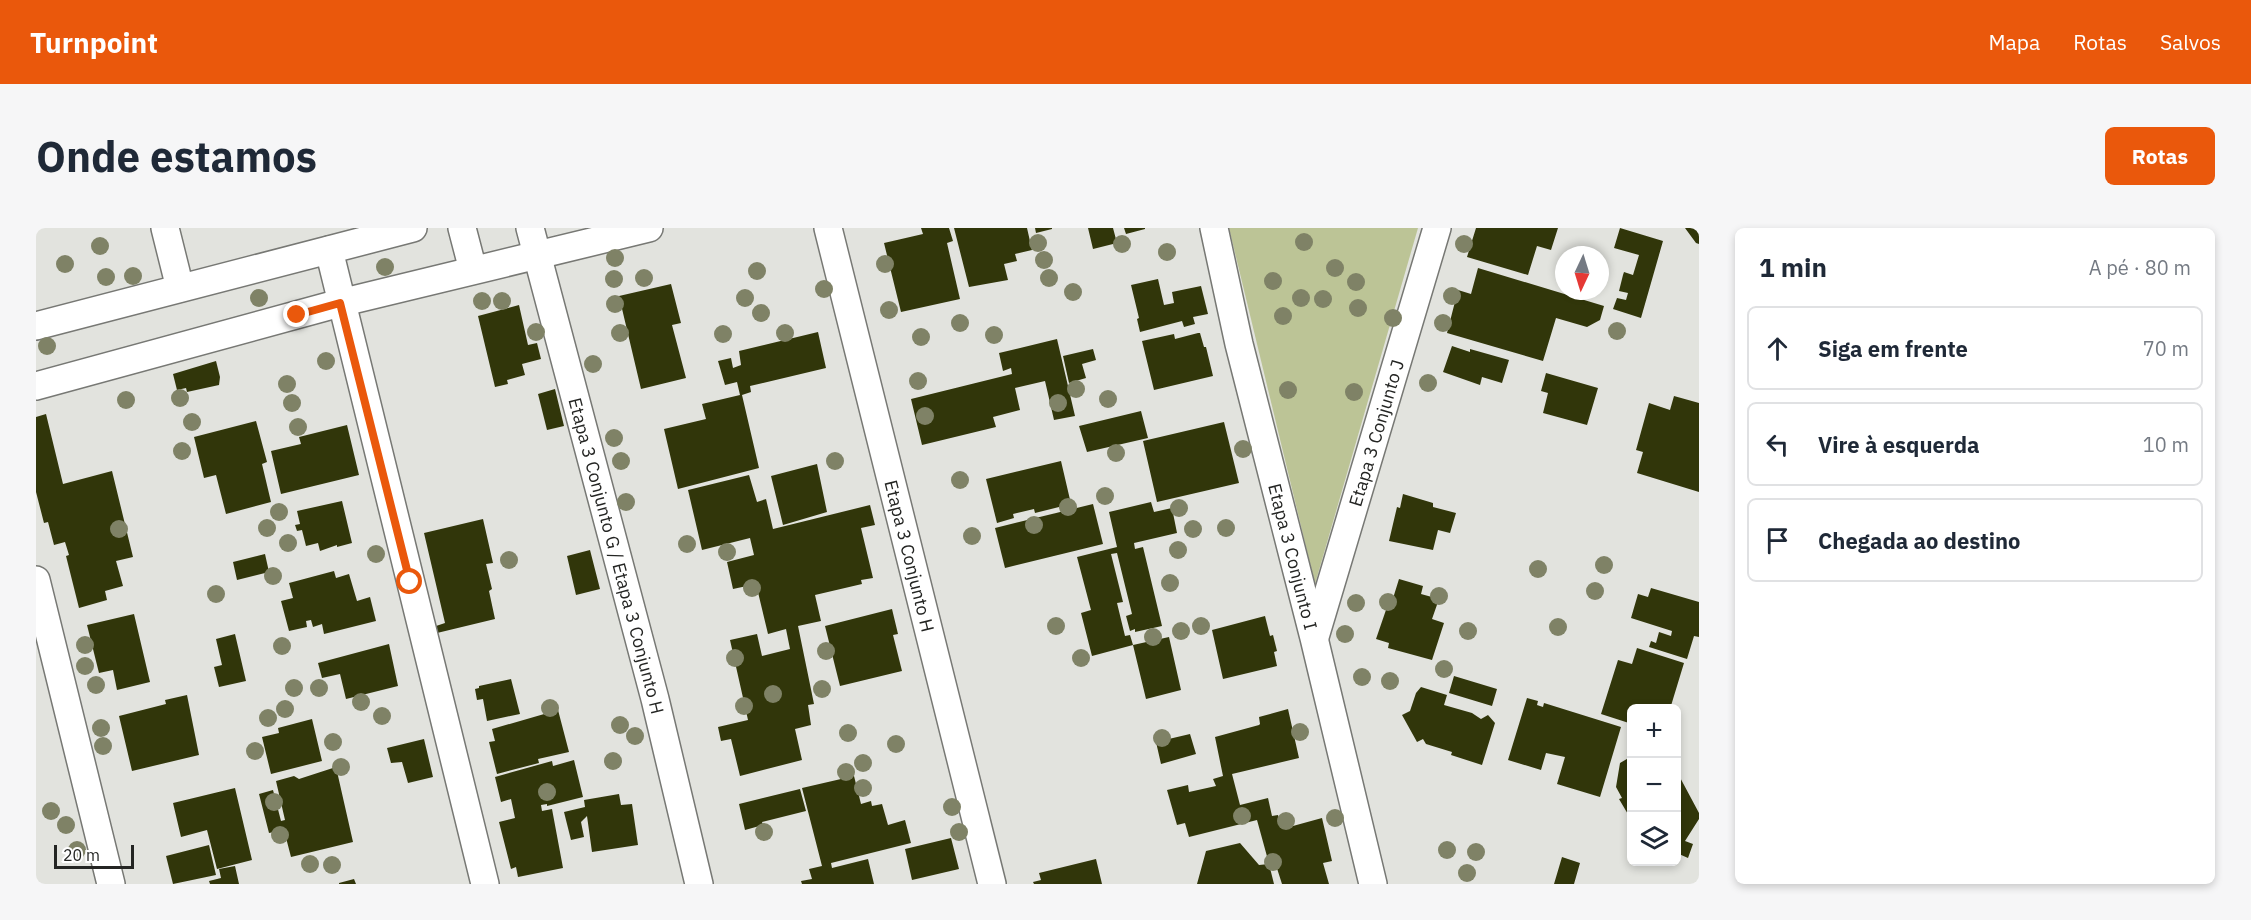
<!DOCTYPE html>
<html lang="pt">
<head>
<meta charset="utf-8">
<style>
  body { margin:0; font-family:"IBM Plex Sans",sans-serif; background:#f6f6f7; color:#1f2937 }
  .controls { position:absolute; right:18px; bottom:18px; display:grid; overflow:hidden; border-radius:9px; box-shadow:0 3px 9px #0003 }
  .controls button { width:54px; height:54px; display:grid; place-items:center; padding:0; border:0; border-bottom:2px solid #e0e1e3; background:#fff; color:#1f2937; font:30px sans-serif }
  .compass { position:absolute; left:1519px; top:18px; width:54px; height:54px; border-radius:50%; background:#fff; box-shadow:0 3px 9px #0003; rotate:184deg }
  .scale { position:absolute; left:18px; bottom:15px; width:80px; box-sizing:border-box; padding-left:6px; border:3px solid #242523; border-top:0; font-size:16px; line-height:21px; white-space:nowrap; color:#242523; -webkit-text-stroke:4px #fff; paint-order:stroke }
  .stop { position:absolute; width:18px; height:18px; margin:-14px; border:4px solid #ea580c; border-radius:50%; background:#fff }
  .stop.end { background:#ea580c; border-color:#fff; box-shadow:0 2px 6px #0008 }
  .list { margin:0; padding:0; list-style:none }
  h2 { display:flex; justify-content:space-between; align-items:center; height:78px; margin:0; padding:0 24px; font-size:26px }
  h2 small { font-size:20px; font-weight:400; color:#747a83 }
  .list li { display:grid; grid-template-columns:39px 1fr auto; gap:18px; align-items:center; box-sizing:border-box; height:84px; margin:0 12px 12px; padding:0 12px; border:2px solid #e0e1e3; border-radius:9px }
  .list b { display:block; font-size:22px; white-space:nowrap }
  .list em { font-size:20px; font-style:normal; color:#747a83 }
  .icon { flex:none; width:33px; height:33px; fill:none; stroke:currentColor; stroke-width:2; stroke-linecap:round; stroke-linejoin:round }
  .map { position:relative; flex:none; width:1663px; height:656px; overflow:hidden; border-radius:9px }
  header { display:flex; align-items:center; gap:36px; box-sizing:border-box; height:84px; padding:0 30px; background:#ea580c; color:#fff }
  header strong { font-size:28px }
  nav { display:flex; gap:33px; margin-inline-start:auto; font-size:21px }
  .intro { display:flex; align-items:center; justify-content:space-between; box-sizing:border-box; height:144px; padding:0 36px }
  h1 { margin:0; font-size:42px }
  .button { padding:15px 27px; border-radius:9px; background:#ea580c; color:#fff; font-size:21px; font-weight:700 }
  main { display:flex; gap:36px; padding:0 36px }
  aside { flex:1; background:#fff; border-radius:9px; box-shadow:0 3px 9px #0003 }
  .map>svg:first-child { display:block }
  .green { fill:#bcc496 }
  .building { fill:#31360a }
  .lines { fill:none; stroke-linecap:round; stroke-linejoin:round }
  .minor-casing { stroke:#777874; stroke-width:30 }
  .minor { stroke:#fff; stroke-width:27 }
  .tree { fill:#7f8266 }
  .route { stroke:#ea580c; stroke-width:8 }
  .labels { text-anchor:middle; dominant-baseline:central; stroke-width:6; stroke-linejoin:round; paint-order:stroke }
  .street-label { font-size:18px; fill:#242523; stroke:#fff }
</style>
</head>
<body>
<header>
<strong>Turnpoint</strong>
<nav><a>Mapa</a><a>Rotas</a><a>Salvos</a></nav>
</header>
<div class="intro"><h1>Onde estamos</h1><a class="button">Rotas</a></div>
<main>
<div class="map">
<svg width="1663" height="656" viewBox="0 0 1663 656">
  <rect width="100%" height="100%" fill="#e2e3de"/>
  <path class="green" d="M1193,0H1382L1279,356Z"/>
  <path class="building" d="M885,0H913L917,13L911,15L924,71L865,84L848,15L887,6Z
    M918,0H991L996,22L979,26L981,33L968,36L972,52L933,59Z
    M999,0H1016V1L1000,5Z
    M1052,0H1077L1081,15L1057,21Z
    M1088,0H1109V1L1090,6Z
    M1440,0H1522L1515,22L1501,18L1492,47L1431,29Z
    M1584,0L1627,13L1605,90L1577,81L1581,70L1590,72L1592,65L1583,63L1587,47L1588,44L1597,47L1603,27L1578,20Z
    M1649,0H1663V16L1660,15Z
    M1442,40L1568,78L1564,92L1551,99L1520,90L1507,133L1411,105L1422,62L1435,66Z
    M1122,51L1128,77L1138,75L1136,64L1165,58L1172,86L1157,89L1159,96L1148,99L1146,93L1104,104L1101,91L1103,90L1095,57Z
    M635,56L645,95L636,97L650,150L605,161L583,68Z
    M483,77L492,117L501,115L505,131L486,136L489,147L471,152L472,156L459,159L442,88Z
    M782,104L790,140L714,158L715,164L706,167L723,240L642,261L628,201L670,191L666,176L704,167L701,154L689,157L682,133L695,130L697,140L705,137L703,123Z
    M1162,105H1164L1168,119H1170L1177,148L1118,162L1106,113L1138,106L1139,111Z
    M1021,111L1039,188L1018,192L1009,153L979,160L984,182L957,189L960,199L886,217L875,171L976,146L975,140L967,143L963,125Z
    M1416,118L1434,124V121L1473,132L1466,155L1446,149L1444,157L1407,144Z
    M1057,121L1060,132L1046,136L1050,150L1033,155L1027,128Z
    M180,133L184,149L183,157L151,164L150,160L141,162L137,146Z
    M1510,145L1562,160L1551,197L1507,185L1512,165L1505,163Z
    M519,161L528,198L511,202L502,166Z
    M1638,168L1663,175V264L1601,245L1607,224L1600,222L1613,175L1634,182Z
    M1105,183L1112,210L1051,224L1043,198Z
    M10,186L27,256L76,243L97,329L80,333L87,358L69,363L71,372L43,380L30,328L33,327L29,314L18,317L12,294L8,295L0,264V189Z
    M220,193L231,234L226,236L235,274L190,286L180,247L168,250L158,209Z
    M1188,194L1203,255L1121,274L1107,213Z
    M311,197L323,247L245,266L235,223L265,216L263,209Z
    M1025,233L1035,276L999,285L998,281L977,286L978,290L961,295L950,251Z
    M781,236L791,284L747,297L735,248Z
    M713,247L721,274L730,271L737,301L834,277L839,297L825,300L837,350L825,352L826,356L779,367L785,393L762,398L778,476L772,477L775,497L759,501L766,532L704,548L695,511L685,513L682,499L712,492L694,412L721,406L726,428L754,421L750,401L732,406L720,356L697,361L691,334L718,327L714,310L666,322L652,262Z
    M1367,266L1397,275V279L1420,285L1414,305L1402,302L1397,322L1353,313L1361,279L1364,280Z
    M306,273L316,315L301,319V317L284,323L282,315L270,318L266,302L261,303L259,297L264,296L261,283Z
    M1115,274L1118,284L1136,280L1141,305L1098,315L1099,321L1107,319L1126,398L1099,404V401L1094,403L1090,388L1096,386L1081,325L1075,326L1087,374L1081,375L1089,408L1094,407L1097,417L1056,428L1045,385L1055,382L1041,329L1081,319L1073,284Z
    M1057,276L1067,316L969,340L959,300Z
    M447,291L457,335L450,336L456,361L453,363L459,391L401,405L400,398L409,395L388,305Z
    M554,322L564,361L540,367L531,328Z
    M229,326L233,344L201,352L197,334Z
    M298,343L300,350L313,346L321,373L334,369L340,393L288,406L286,396L277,399L275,392L270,393L271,399L253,403L245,373L257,370L253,355Z
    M1363,351L1387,358L1385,366L1403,371L1396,391L1408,395L1396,432L1352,420L1353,415L1340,411L1351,379L1354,380Z
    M1615,360L1663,374V409L1658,408L1651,431L1613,419L1615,413L1620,415L1623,404L1635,408L1636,403L1595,390L1602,366L1612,369Z
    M856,381L862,406L857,407L866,443L804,458L789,398Z
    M98,386L114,454L81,462L77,442L63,445L51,397Z
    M1229,388L1234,408L1237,407L1241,423L1238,424L1241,438L1187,451L1176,402Z
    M199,406L210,453L183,459L178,439L186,437L180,411Z
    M1133,409L1145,462L1110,471L1097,417Z
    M353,416L362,458L310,471L304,446L286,450L282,435Z
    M1601,420L1648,435L1634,481H1596V496L1565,486L1582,432L1596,436Z
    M1418,448L1461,461L1456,478L1413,465Z
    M475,451L484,486L451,493L447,471L441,472L439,461L443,460V458Z
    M1385,459L1411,467L1408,477L1436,485L1445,491L1452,487L1459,495L1446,537L1415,527L1416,524L1390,516L1387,511L1381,514L1366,487L1374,483L1380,465Z
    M151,467L163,527L96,543L83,488L130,476L129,472Z
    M1491,470L1502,473L1501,477L1507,479L1508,475L1585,499L1564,569L1521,556L1529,529L1510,525L1505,542L1472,532Z
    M1252,481L1263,530L1196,546L1204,577L1232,570L1236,588L1242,587L1246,601L1286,590L1296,633L1287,635L1293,656H1246L1238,631L1232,632L1221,592L1153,609L1149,595L1141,597L1131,562L1152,557L1153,564L1180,558L1177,551L1187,548L1179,509L1223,497L1224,496L1223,489Z
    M522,482L533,524L502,531L503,535L461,546L453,514L459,513L456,501Z
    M276,491L286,533L235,546L226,509L243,505L242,500Z
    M1154,506L1160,526L1125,536L1120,514Z
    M388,511L397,549L372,555L366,534L355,535L351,520Z
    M1596,528V593L1583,571L1586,570L1580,559L1584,535Z
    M538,532L547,569L511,578V576L505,577L506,583L516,581L527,640L482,649L480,639L475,641L463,594L479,590L475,571L465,574L459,549L516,533L517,538Z
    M300,539L317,614L255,629L248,602L233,605L223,566L237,562L245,593L249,592L240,553L258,548L263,551Z
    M1640,542L1663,585V591L1649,613L1657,616L1652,630L1643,626L1640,628Z
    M818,548L825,576L835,573L836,578L846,576L852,597L869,592L875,615L795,635L796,640L832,631L838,656H766L765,653L776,651L773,641L786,638L766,560Z
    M199,560L216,632L181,641L171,602L145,609L137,575Z
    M764,561L770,583L726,594L727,597L709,602L703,576Z
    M583,566L585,577L596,576L602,617L556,624L551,588L545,594L548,609L535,612L528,584L549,579L548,572Z
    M915,610L923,641L876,652L869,621Z
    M1204,615L1223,637L1233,636L1238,656H1161L1170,623Z
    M173,617L180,647L137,656L130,628Z
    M1526,629L1544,635L1538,656H1518Z
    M1060,631L1066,656H998L997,654L1005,652L1003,645Z
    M199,638L203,656H174L173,653L185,650L183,641Z
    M318,651L320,656H303V655Z"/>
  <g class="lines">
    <defs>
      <g id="minor">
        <path d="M129,0L144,60"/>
        <path d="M426,0L437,42"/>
        <path id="s1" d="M494,0L619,471L663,656"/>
        <path id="s2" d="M792,0L956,656"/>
        <path id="s3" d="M1178,0L1203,116L1278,410L1337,656"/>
        <path d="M293,22L449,656"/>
        <path d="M0,98L377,0"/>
        <path d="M0,158L304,75L613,0"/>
        <path d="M0,352L75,656"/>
        <path id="s4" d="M1279,409L1401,0"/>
      </g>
    </defs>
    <use href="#minor" class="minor-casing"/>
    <use href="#minor" class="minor"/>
  </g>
  <g class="tree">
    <circle cx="1268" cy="14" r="9"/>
    <circle cx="1002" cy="15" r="9"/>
    <circle cx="1086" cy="16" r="9"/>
    <circle cx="1428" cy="16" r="9"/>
    <circle cx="64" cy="18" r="9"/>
    <circle cx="1131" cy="24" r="9"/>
    <circle cx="579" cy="30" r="9"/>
    <circle cx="1008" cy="32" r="9"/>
    <circle cx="29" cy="36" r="9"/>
    <circle cx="849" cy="36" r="9"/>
    <circle cx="349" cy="39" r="9"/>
    <circle cx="1299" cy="40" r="9"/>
    <circle cx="721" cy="43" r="9"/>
    <circle cx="97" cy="48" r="9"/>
    <circle cx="70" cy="49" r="9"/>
    <circle cx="608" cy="50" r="9"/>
    <circle cx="1013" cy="50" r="9"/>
    <circle cx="578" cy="51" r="9"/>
    <circle cx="1237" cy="53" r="9"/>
    <circle cx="1320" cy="54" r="9"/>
    <circle cx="788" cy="61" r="9"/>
    <circle cx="1037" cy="64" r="9"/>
    <circle cx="1416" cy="68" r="9"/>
    <circle cx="223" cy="70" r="9"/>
    <circle cx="709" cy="70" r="9"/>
    <circle cx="1265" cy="70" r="9"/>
    <circle cx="1287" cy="71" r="9"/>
    <circle cx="446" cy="73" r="9"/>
    <circle cx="466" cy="73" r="9"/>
    <circle cx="579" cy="76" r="9"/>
    <circle cx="1322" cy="80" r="9"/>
    <circle cx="853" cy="82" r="9"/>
    <circle cx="725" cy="85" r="9"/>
    <circle cx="1247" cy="88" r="9"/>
    <circle cx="1357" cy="90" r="9"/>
    <circle cx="924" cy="95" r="9"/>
    <circle cx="1407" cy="95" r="9"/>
    <circle cx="1581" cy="103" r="9"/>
    <circle cx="500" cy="104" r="9"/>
    <circle cx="584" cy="105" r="9"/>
    <circle cx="749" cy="105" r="9"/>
    <circle cx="687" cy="106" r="9"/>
    <circle cx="958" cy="107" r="9"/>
    <circle cx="885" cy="109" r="9"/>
    <circle cx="11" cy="118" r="9"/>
    <circle cx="290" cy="133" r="9"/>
    <circle cx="557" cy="136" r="9"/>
    <circle cx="882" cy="153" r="9"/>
    <circle cx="1392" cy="155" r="9"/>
    <circle cx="251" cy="156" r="9"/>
    <circle cx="1040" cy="161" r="9"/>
    <circle cx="1252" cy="162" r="9"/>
    <circle cx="1318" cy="164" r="9"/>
    <circle cx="144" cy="170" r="9"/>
    <circle cx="1072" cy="171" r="9"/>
    <circle cx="90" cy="172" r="9"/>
    <circle cx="256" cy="175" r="9"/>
    <circle cx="1022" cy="175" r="9"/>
    <circle cx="889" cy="188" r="9"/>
    <circle cx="156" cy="194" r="9"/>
    <circle cx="262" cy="199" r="9"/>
    <circle cx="578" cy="210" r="9"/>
    <circle cx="1207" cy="221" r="9"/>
    <circle cx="146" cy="223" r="9"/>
    <circle cx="1080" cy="225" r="9"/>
    <circle cx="585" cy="233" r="9"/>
    <circle cx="799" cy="233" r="9"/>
    <circle cx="924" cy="252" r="9"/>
    <circle cx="1069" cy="268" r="9"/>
    <circle cx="590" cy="274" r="9"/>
    <circle cx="1032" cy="279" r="9"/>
    <circle cx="1143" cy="280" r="9"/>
    <circle cx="243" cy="284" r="9"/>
    <circle cx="998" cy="297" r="9"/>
    <circle cx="231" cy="300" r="9"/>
    <circle cx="1190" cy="300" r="9"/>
    <circle cx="83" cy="301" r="9"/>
    <circle cx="1157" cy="301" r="9"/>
    <circle cx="936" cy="308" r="9"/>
    <circle cx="252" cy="315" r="9"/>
    <circle cx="651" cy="316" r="9"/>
    <circle cx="1142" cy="322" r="9"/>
    <circle cx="691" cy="324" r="9"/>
    <circle cx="340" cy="326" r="9"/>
    <circle cx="473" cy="332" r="9"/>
    <circle cx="1568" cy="337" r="9"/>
    <circle cx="1502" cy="341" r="9"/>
    <circle cx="237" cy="348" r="9"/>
    <circle cx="1134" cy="355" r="9"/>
    <circle cx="716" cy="360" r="9"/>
    <circle cx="1559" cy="363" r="9"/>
    <circle cx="180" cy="366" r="9"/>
    <circle cx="1403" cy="368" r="9"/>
    <circle cx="1352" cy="374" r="9"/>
    <circle cx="1320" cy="375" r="9"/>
    <circle cx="1020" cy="398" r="9"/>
    <circle cx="1165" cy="398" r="9"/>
    <circle cx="1522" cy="399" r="9"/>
    <circle cx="1145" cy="403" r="9"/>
    <circle cx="1432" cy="403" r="9"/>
    <circle cx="1309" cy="406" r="9"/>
    <circle cx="1117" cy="409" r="9"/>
    <circle cx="49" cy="417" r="9"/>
    <circle cx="246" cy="418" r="9"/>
    <circle cx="790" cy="423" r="9"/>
    <circle cx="699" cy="430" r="9"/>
    <circle cx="1045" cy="430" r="9"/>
    <circle cx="49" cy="438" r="9"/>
    <circle cx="1408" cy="441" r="9"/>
    <circle cx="1326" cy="449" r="9"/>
    <circle cx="1354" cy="453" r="9"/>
    <circle cx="60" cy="457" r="9"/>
    <circle cx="258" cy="460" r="9"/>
    <circle cx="283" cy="460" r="9"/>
    <circle cx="786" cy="461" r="9"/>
    <circle cx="737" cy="466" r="9"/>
    <circle cx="325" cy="474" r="9"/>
    <circle cx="708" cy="478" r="9"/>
    <circle cx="514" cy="480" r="9"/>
    <circle cx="249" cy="481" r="9"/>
    <circle cx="346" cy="488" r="9"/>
    <circle cx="232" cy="490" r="9"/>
    <circle cx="584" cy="497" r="9"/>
    <circle cx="65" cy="500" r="9"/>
    <circle cx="1264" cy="504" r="9"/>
    <circle cx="812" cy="505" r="9"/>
    <circle cx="599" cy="508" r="9"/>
    <circle cx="1126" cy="510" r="9"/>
    <circle cx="297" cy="514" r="9"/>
    <circle cx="860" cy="516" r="9"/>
    <circle cx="67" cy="518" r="9"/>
    <circle cx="219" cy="523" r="9"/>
    <circle cx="577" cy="533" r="9"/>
    <circle cx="827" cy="535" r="9"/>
    <circle cx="305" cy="539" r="9"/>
    <circle cx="810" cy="544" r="9"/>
    <circle cx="827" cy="560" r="9"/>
    <circle cx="511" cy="564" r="9"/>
    <circle cx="238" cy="574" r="9"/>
    <circle cx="916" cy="579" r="9"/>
    <circle cx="15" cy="583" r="9"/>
    <circle cx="1206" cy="588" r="9"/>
    <circle cx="1299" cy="590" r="9"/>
    <circle cx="1250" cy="593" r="9"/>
    <circle cx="30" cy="597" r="9"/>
    <circle cx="728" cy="604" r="9"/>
    <circle cx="923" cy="604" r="9"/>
    <circle cx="244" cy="607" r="9"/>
    <circle cx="41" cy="622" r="9"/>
    <circle cx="1411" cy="622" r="9"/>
    <circle cx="1440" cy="624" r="9"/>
    <circle cx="1237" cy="634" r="9"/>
    <circle cx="274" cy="636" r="9"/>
    <circle cx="296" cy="637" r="9"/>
    <circle cx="1431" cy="645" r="9"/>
  </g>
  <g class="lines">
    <path class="route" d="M261,87L304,75L374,354"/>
  </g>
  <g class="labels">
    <g class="street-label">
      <text stroke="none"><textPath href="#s4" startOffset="213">Etapa 3 Conjunto J</textPath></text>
      <text stroke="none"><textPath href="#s1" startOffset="339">Etapa 3 Conjunto G / Etapa 3 Conjunto H</textPath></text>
      <text stroke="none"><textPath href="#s2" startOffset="338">Etapa 3 Conjunto H</textPath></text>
      <text stroke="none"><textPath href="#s3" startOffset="338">Etapa 3 Conjunto I</textPath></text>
    </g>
  </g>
</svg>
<div class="controls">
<button>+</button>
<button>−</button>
<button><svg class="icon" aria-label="layers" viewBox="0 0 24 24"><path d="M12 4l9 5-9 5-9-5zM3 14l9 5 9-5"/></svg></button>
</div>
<svg class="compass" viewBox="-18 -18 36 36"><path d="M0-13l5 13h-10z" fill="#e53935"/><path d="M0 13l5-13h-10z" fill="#747a83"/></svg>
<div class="scale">20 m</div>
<div class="stop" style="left:374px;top:354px"></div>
<div class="stop end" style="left:261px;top:87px"></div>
</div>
<aside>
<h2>1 min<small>A pé · 80 m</small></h2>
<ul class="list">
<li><svg class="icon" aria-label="ahead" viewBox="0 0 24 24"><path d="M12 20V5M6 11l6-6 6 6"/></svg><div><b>Siga em frente</b></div><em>70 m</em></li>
<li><svg class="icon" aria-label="left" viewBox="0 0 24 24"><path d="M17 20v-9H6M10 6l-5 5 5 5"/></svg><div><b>Vire à esquerda</b></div><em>10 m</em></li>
<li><svg class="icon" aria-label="arrive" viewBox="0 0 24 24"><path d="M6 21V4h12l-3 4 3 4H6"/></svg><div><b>Chegada ao destino</b></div></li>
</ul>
</aside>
</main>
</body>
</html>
